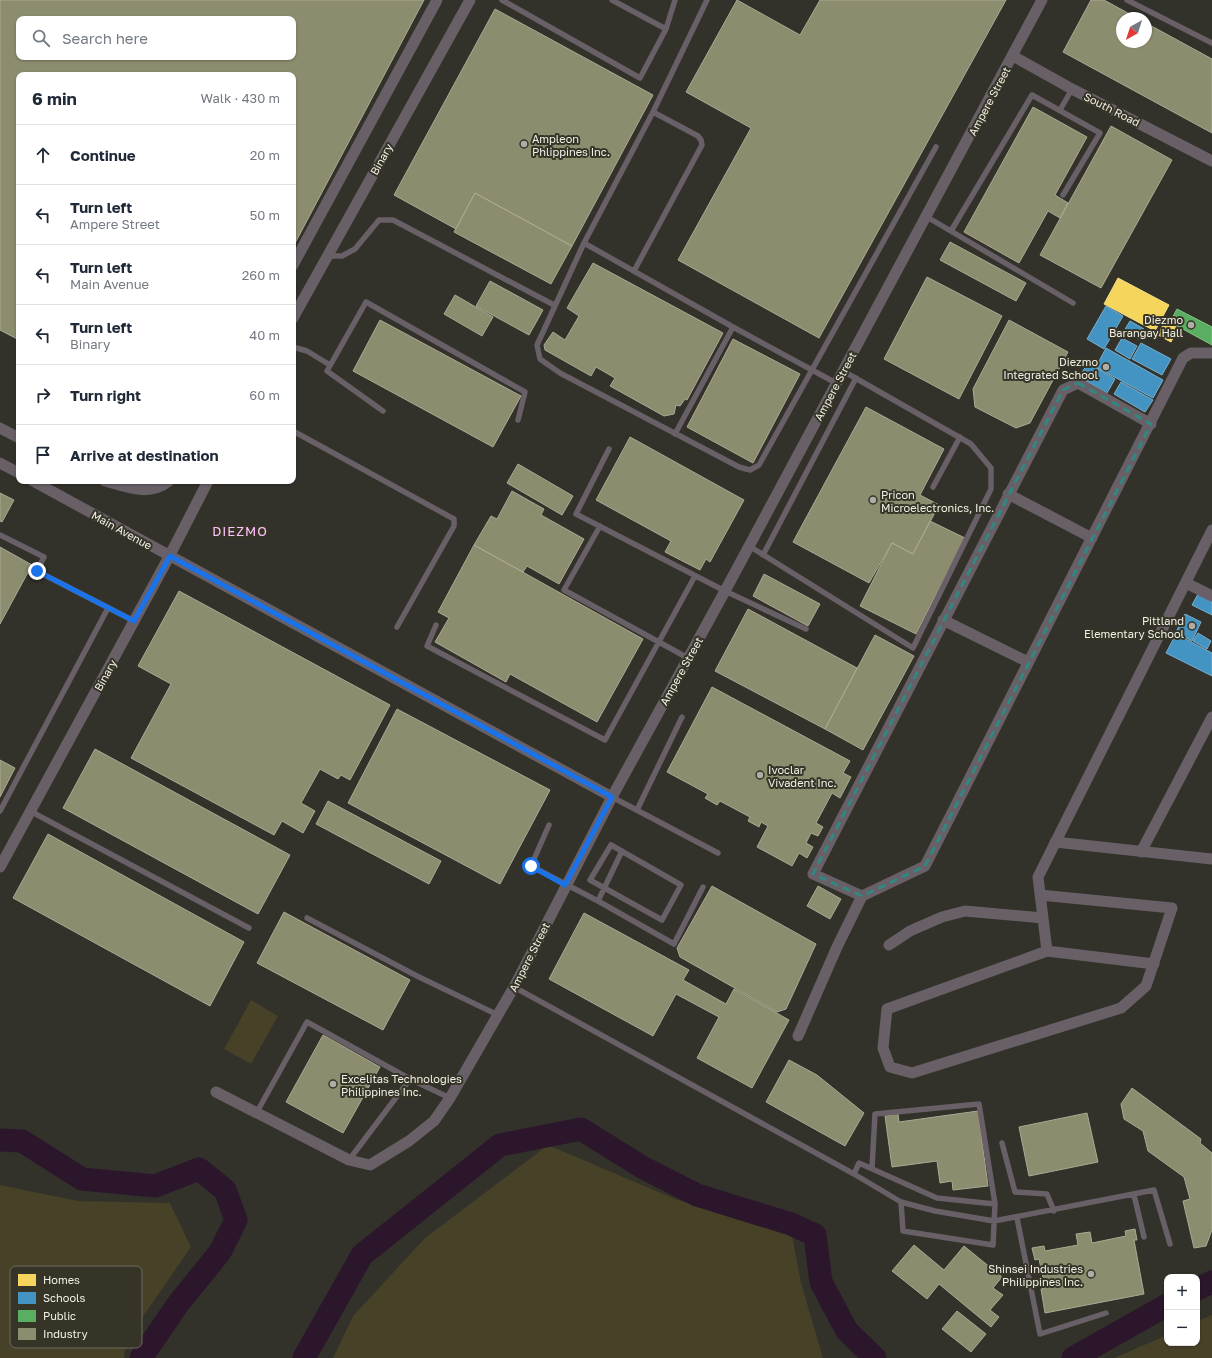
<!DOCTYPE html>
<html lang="en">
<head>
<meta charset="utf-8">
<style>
  body { margin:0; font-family:"Golos Text",sans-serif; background:#f2f2f3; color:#1f2937 }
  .controls { position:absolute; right:12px; bottom:12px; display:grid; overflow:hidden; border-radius:8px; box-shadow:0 1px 3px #0004 }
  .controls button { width:36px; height:36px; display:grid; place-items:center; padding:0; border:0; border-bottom:1px solid #e0e1e3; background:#fff; color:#1f2937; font:20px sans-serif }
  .compass { position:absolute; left:1116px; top:12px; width:36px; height:36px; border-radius:50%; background:#fff; box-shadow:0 1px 3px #0004; rotate:219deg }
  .stop { position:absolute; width:12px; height:12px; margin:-9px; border:3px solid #1a73e8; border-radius:50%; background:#fff }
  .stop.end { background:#1a73e8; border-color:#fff; box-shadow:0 1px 4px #0008 }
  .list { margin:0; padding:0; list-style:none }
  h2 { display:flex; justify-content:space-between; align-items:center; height:52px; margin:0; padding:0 16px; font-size:17px }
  h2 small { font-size:13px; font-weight:400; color:#747a83 }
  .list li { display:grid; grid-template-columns:26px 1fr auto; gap:12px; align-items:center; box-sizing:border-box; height:60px; padding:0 16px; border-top:1px solid #e0e1e3 }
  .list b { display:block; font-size:15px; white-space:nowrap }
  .list p { margin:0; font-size:13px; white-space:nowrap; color:#747a83 }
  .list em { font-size:13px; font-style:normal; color:#747a83 }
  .icon { flex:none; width:22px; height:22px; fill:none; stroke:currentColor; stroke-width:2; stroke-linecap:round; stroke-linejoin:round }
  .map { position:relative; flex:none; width:1212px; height:1358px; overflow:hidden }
  .search { position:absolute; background:#fff; box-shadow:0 1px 3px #0004; left:16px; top:16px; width:280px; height:44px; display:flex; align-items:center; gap:10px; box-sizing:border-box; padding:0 14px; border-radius:8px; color:#747a83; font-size:15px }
  .panel { position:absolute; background:#fff; box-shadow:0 1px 3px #0004; left:16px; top:72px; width:280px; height:412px; border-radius:8px }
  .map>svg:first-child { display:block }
  .green { fill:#464127 }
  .homes { fill:#f6d55c; stroke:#f5dd86 }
  .schools { fill:#4393c3; stroke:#78afce }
  .public { fill:#5aae61; stroke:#88c28a }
  .industry { fill:#8c8c6e; stroke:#abaa93; fill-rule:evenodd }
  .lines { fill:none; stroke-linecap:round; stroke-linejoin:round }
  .river { stroke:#2c162b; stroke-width:23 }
  .lane { stroke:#686066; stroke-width:5.5 }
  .street { stroke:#686066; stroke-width:11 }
  .route { stroke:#1a73e8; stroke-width:5 }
  .marked { fill:none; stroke:#318880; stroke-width:3; stroke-dasharray:8 5; stroke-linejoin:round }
  .poi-dot { fill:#afada6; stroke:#363426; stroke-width:1.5 }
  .labels { text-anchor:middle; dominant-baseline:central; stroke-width:4; stroke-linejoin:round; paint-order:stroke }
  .street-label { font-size:11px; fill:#f2f0e8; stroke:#363426 }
  .poi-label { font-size:11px; fill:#f2f0e8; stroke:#363426; text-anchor:start }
  .quarter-label { font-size:13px; letter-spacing:1px; fill:#fdc3fd; stroke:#363426 }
  .key { fill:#363426; stroke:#6e6c60; stroke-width:1 }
  .key-label { font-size:11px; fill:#f2f0e8 }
</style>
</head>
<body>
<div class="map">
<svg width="1212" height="1358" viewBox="0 0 1212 1358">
  <rect width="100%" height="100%" fill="#32312a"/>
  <path class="green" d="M251,1000L278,1016L251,1064L224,1049Z
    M548,1145L675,1199L792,1235L801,1283L823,1358H333L353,1316L425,1238Z
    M0,1185L78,1201L170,1203L191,1247L126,1341L124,1358H0Z
    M1212,1315V1358H1114L1167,1335V1343H1197V1321Z"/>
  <path class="homes" d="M1118,278L1169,305L1155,331L1104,304Z
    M1165,321L1178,328L1171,342L1158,335Z"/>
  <path class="schools" d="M1106,306L1123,316L1104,349L1087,339Z
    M1130,321L1144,329L1139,339L1124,331Z
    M1122,338L1137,346L1130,359L1115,350Z
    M1141,343L1171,359L1162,375L1132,359Z
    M1106,348L1163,380L1153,398L1096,367Z
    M1088,363L1115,379L1107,393L1079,377Z
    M1121,382L1153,400L1145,412L1114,394Z
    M1198,594L1212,602V615L1192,605Z
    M1185,614L1201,622L1192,641L1176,632Z
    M1198,633L1211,641L1207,649L1193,641Z
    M1176,634L1212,653V676L1166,653Z"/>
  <path class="public" d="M1177,309L1212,327V345L1170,322Z"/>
  <path class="industry" d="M0,0H424L293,247V75H19V340L0,330ZM19,19H293V57H19Z
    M737,0L800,35L820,0H1006L819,338L678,260L751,128L686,92Z
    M1091,0H1104L1137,18H1122V42H1146V23L1212,59V133L1063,52Z
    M495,9L653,95L572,246L475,193L456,229L394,195Z
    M1033,107L1087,137L1055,195L1068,203L1060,218L1048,211L1019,263L964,232Z
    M1111,126L1172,160L1101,288L1040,255Z
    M475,193L572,246L551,284L454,232Z
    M950,242L1026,283L1016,301L940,260Z
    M593,263L723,333L687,400L685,399L680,406L676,405L674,414L664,416L610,386L615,378L596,367L591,376L545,350L544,345L553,332L565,340L579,316L567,308Z
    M927,277L1002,316L959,399L884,359Z
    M490,281L543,310L529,335L476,306Z
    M455,295L493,317L482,336L444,314Z
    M380,320L521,396L493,447L353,371Z
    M1009,320L1068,352L1030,423L1016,428L975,407L973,389Z
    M733,339L800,374L753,463L687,427Z
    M866,407L944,449L920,495L939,505L913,554L892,543L869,583L793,542Z
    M630,437L744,500L710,562L706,559L700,570L665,552L671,541L596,500Z
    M518,464L573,496L562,515L507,483Z
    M512,491L544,509L541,515L584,539L559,584L527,566L523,572L474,545L491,516L497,519Z
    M0,493L14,500L2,522L0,521Z
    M930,521L965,538L916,634L860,606L892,543L913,554Z
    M474,545L643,639L597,722L510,674L506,682L435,642L449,618L438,612Z
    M0,547L32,565L0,624Z
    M764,574L820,604L808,626L753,596Z
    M179,591L390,705L350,780L341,775L338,779L320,769L301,803L315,811L303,833L282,821L274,835L131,758L171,684L138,666Z
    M748,609L857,668L825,729L715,671Z
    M875,635L914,656L863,750L825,729Z
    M712,687L850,761L843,773L851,777L840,798L832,793L816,823L823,827L818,836L811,833L806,843L813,847L807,858L799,853L792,866L757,847L768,826L761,822L759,827L748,821L750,817L720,801L717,805L705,798L708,794L667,772Z
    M397,709L550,790L500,884L348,803Z
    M95,749L290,855L258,914L63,808Z
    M0,760L15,768L0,797Z
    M328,801L441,861L429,884L316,824Z
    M48,834L244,942L210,1006L13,898Z
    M712,886L816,944L786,1009L777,1012L680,957L677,948Z
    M818,886L841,899L830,919L807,906Z
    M284,912L410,980L383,1030L257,963Z
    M584,913L689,970L683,980L726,1004L734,989L789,1020L752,1088L697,1058L719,1017L676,994L653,1036L549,979Z
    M323,1035L380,1067L343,1133L286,1102Z
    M789,1060L817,1075L864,1113L845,1146L766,1102Z
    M1132,1088L1201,1139L1200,1143L1212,1153V1230L1206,1246L1194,1248L1183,1201L1190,1199L1184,1177L1148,1151L1143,1131L1124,1119L1121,1104Z
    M978,1111L988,1186L953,1190L952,1181L940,1183L937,1161L892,1167L885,1116L898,1114L899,1122Z
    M1087,1113L1098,1162L1029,1176L1019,1127Z
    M1135,1229L1137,1240H1134L1144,1294L1045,1313L1041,1289L1045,1288L1039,1259L1035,1260L1032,1248L1044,1246L1045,1251L1078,1245L1076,1234L1090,1232L1092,1243L1126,1236L1125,1231Z
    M914,1245L944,1270L964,1246L1002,1277L993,1288L1003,1295L990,1310L999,1317L991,1327L939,1284L927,1299L892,1271Z
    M957,1311L986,1334L971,1352L942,1329Z"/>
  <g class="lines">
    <path class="river" d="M0,1140L22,1141L82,1179L155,1186L199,1169L225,1190L236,1220L220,1252L178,1304L141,1358
      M1197,1289L1212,1282
      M304,1358L362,1255L500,1145L581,1129L642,1167L697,1195L791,1224L815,1235L821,1282L847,1331L875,1358
      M1073,1358L1167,1305"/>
    <path class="lane" d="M502,0L640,78L666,29L612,0
      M707,0L653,112L584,243L537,345L540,359L560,373L739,467L750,470L759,465L936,147
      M1127,0L1212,43
      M666,29L675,0
      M1060,110L1072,89
      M927,217L1073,303
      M951,231L1032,95L1100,133L1063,195
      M584,243L733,327L836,383
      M327,256H342L355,249L379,220H393L554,305
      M634,271L702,145L701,140L698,136L653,112
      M293,347L307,351L330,365
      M383,411L327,371L366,302L525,392L518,420
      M293,431L454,519V526L397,627
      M675,434L733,327
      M609,449L576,514L725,591L806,629
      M933,487L960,437
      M600,526L564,590L688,658
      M0,535L44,557L37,571L134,621
      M749,546L913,648L991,489V468L971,444L843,371
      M763,555L856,378
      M436,625L427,646L605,740L695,576
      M612,797L718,853
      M637,810L682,717
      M0,811L108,608
      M30,811L249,928
      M549,825L531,866L598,901L674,944L703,887
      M611,845L681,885L662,920L590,880Z
      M598,901L622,851
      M307,918L417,976L498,1015
      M514,987L854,1174L901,1202L935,1211L994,1221L1154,1190L1170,1244
      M257,1112L307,1022L410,1079L450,1098
      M1002,1143L1015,1192L1047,1194L1054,1211
      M349,1160L410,1079
      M872,1168L875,1114L979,1104L995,1204L993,1245L903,1231L901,1202
      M854,1174L859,1163L937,1198L995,1204
      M1134,1195L1144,1237
      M1017,1218L1040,1334L1106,1313"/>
    <path class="street" d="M1013,56L1072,89L1212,161
      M293,265L437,0
      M293,318L470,0
      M1151,424L1078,383L1063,390L813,874L862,896L925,866L1183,358L1191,353H1212
      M0,428L19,438
      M0,463L19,473
      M33,481L612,797
      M105,481C127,487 149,497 169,481
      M1008,494L1092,538
      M1186,583L1212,596
      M943,620L1028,662
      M1055,842L1212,859
      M1141,852L1212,717
      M0,867L170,555L208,481
      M1040,895L1172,908L1146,986L1121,1008L912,1073L890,1067L883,1048L887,1009L1047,951L1154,964
      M889,945L910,931L942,917L965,911L1043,918
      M1047,951L1038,877L1212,530
      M798,1036L837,947L862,896
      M216,1092L349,1160L370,1165L409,1141L434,1121L450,1098L514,987L612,797L725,591L1042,0"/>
  </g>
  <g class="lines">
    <path class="route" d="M37,571L134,621L170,556L612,797L565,885L531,866"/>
  </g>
  <path class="marked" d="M1078,383L1151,424L925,866L862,896L813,874L1063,390Z"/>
  <g class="poi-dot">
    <circle cx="524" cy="144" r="4"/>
    <circle cx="1191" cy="325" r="4"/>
    <circle cx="1106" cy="367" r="4"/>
    <circle cx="873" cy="500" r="4"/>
    <circle cx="1192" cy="626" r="4"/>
    <circle cx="760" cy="775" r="4"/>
    <circle cx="333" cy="1084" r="4"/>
    <circle cx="1091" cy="1274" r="4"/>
  </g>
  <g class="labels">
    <g class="street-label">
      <text transform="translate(989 101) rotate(-62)">Ampere Street</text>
      <text transform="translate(1112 109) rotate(27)">South Road</text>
      <text transform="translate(381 159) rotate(-61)">Binary</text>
      <text transform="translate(835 386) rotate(-62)">Ampere Street</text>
      <text transform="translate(122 530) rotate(29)">Main Avenue</text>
      <text transform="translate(681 671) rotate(-61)">Ampere Street</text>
      <text transform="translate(105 675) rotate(-61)">Binary</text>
      <text transform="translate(529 957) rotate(-63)">Ampere Street</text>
    </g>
    <g class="poi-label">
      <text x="532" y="138">Ampleon<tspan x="532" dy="13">Phlippines Inc.</tspan></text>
      <text x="1183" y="319" text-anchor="end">Diezmo<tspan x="1183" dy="13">Barangay Hall</tspan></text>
      <text x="1098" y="361" text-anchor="end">Diezmo<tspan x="1098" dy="13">Integrated School</tspan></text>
      <text x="881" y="494">Pricon<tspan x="881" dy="13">Microelectronics, Inc.</tspan></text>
      <text x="1184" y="620" text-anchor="end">Pittland<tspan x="1184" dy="13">Elementary School</tspan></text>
      <text x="768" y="769">Ivoclar<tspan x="768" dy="13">Vivadent Inc.</tspan></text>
      <text x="341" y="1078">Excelitas Technologies<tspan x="341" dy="13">Philippines Inc.</tspan></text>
      <text x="1083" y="1268" text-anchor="end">Shinsei Industries<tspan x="1083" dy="13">Philippines Inc.</tspan></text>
    </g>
    <g class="quarter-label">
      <text x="240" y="531">DIEZMO</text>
    </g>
  </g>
  <rect x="10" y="1266" width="132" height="82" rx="6" class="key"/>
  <rect x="18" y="1274" width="18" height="12" fill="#f6d55c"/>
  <rect x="18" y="1292" width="18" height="12" fill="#4393c3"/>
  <rect x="18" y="1310" width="18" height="12" fill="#5aae61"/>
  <rect x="18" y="1328" width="18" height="12" fill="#8c8c6e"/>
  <g class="key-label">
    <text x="43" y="1284">Homes</text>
    <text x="43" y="1302">Schools</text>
    <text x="43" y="1320">Public</text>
    <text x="43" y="1338">Industry</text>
  </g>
</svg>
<div class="controls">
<button>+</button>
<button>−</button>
</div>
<svg class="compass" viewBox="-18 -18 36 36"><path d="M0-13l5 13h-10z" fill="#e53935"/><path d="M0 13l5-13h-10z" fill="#747a83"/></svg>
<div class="stop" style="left:531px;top:866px"></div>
<div class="stop end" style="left:37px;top:571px"></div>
<div class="search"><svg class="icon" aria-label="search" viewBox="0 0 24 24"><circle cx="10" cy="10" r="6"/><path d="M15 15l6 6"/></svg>Search here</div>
<section class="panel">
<h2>6 min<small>Walk · 430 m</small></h2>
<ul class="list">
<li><svg class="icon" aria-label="ahead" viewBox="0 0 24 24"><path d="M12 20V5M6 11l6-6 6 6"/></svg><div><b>Continue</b></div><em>20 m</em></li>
<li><svg class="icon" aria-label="left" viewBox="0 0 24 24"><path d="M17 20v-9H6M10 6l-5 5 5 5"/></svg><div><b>Turn left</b><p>Ampere Street</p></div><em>50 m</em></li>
<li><svg class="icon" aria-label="left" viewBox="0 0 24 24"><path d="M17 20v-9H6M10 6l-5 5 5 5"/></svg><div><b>Turn left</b><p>Main Avenue</p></div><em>260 m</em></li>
<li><svg class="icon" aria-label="left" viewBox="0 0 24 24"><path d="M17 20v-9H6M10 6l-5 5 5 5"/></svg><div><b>Turn left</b><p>Binary</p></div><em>40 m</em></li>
<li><svg class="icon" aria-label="right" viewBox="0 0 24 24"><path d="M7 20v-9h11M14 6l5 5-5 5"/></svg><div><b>Turn right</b></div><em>60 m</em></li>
<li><svg class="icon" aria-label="arrive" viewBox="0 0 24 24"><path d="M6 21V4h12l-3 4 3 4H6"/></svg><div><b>Arrive at destination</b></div></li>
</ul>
</section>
</div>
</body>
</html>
